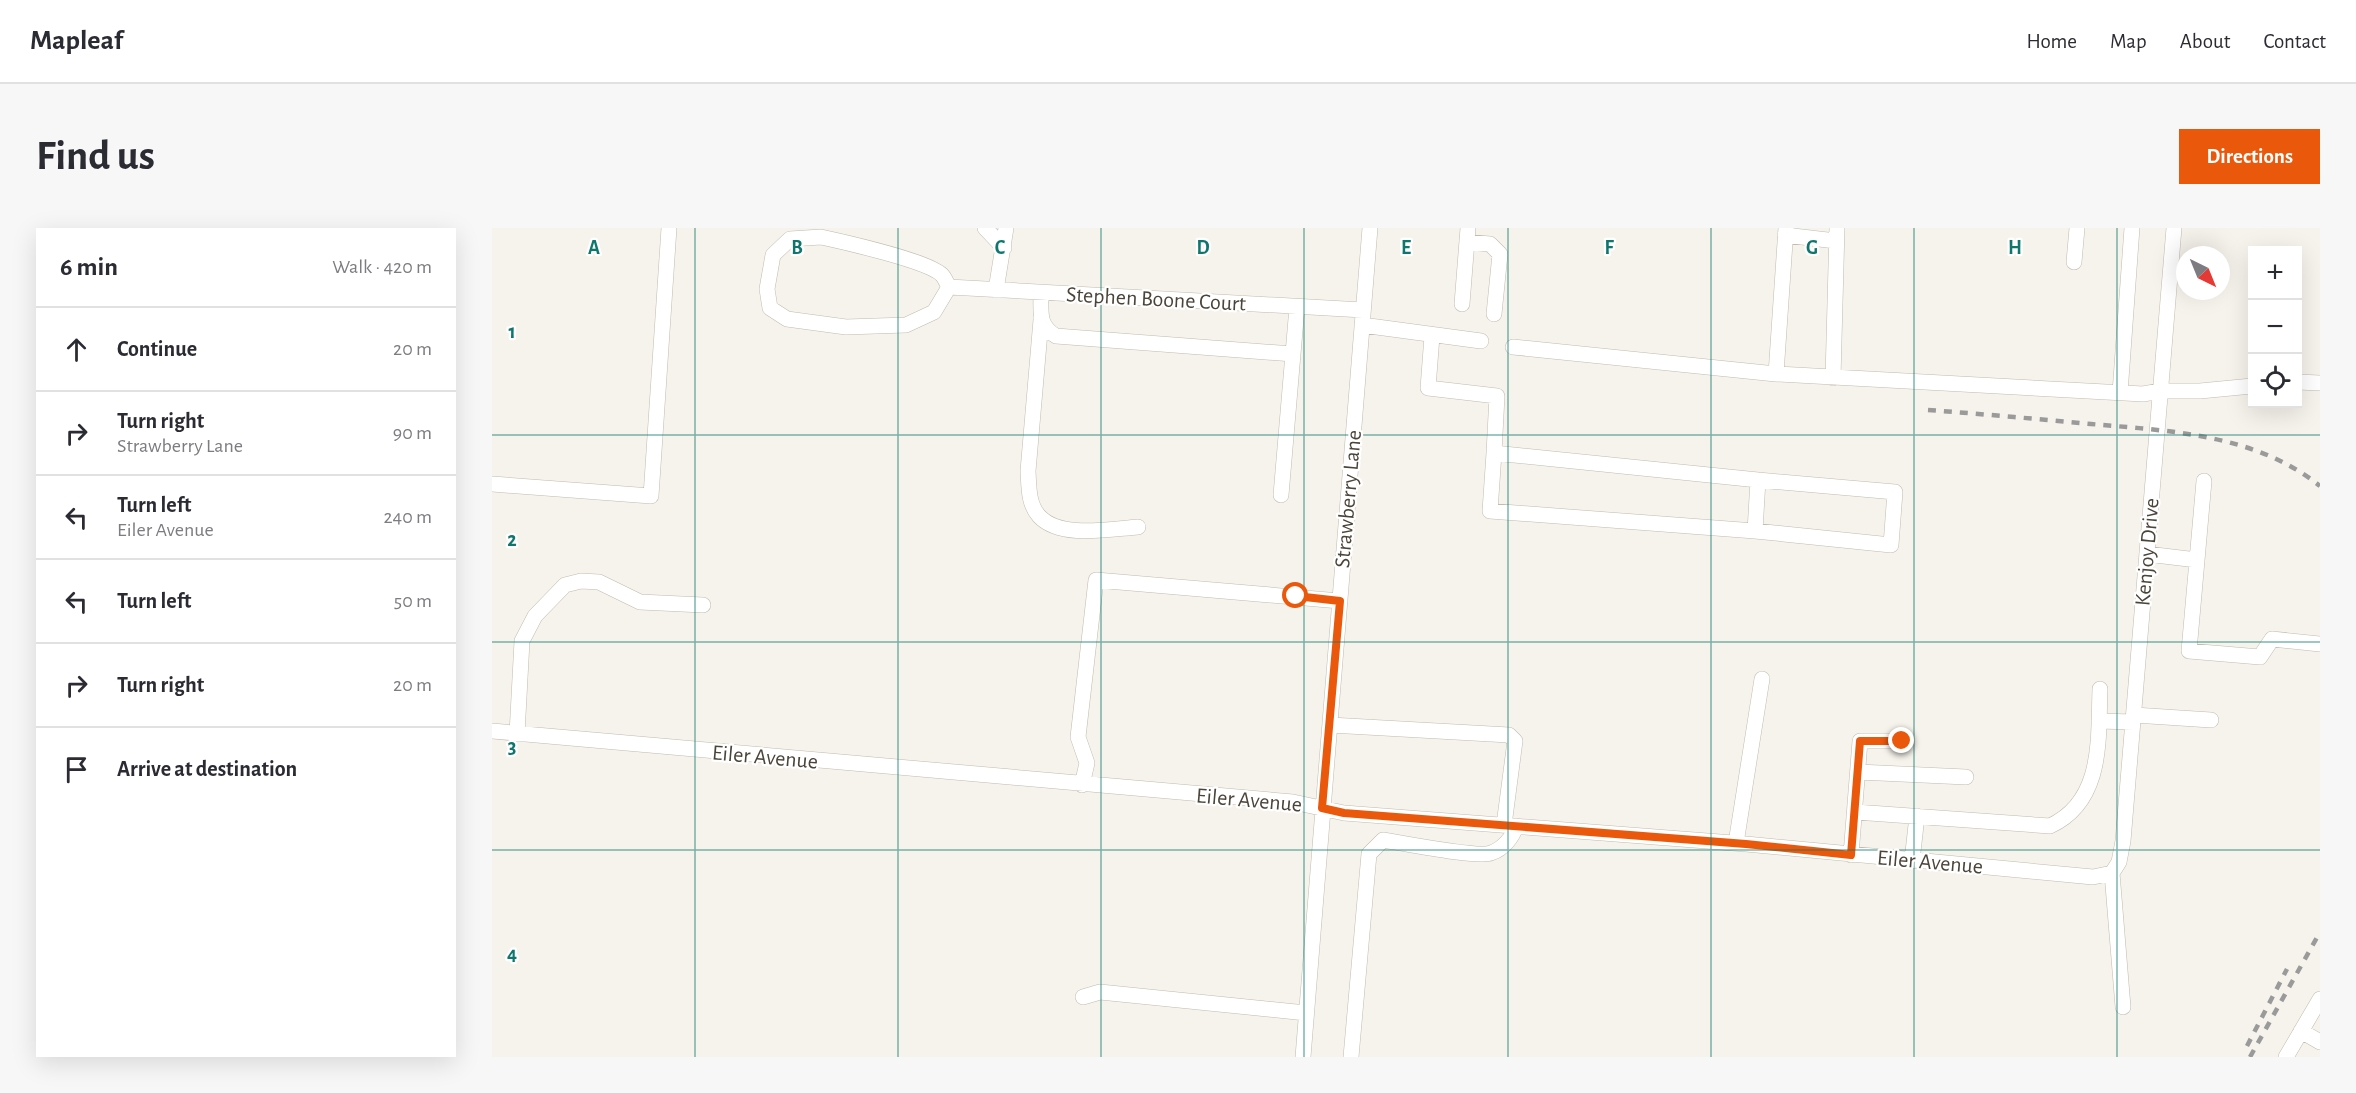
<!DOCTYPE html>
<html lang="en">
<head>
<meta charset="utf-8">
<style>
  body { margin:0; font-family:"Alegreya Sans",sans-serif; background:#f7f7f7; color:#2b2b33 }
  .controls { position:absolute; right:18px; top:18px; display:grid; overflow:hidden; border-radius:0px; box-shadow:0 6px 24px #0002 }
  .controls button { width:54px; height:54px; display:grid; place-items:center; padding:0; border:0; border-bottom:2px solid #e1e1e2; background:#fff; color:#2b2b33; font:30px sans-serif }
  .compass { position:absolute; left:1684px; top:18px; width:54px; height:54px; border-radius:50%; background:#fff; box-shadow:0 6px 24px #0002; rotate:137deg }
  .stop { position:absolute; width:18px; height:18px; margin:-14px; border:4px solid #ea580c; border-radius:50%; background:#fff }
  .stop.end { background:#ea580c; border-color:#fff; box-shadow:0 2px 6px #0008 }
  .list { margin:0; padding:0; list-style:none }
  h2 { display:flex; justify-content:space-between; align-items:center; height:78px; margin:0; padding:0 24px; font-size:26px }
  h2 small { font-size:20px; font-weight:400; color:#7c7c81 }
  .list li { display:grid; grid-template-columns:39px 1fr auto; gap:18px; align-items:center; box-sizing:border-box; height:84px; padding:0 24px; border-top:2px solid #e1e1e2 }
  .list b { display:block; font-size:22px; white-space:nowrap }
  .list p { margin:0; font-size:20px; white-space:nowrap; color:#7c7c81 }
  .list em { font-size:20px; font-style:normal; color:#7c7c81 }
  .icon { flex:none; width:33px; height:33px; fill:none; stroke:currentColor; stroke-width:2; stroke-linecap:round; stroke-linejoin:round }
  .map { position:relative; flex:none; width:1828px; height:829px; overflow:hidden; border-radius:0px }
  header { display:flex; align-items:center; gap:36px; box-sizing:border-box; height:84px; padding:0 30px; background:#fff; border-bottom:2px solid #e1e1e2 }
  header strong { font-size:28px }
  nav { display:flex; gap:33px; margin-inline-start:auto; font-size:21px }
  .intro { display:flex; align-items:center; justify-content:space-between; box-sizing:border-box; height:144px; padding:0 36px }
  h1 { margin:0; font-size:42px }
  .button { padding:15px 27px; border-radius:0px; background:#ea580c; color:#fff; font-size:21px; font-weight:700 }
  main { display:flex; gap:36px; padding:0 36px }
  aside { flex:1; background:#fff; border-radius:0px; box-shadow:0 6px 24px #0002 }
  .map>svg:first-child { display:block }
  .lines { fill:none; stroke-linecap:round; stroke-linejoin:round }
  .minor-casing { stroke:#c2bbae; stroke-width:16 }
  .minor { stroke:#fff; stroke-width:15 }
  .rail { stroke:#9a9a9a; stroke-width:4.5; stroke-dasharray:8 8; stroke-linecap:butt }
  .route { stroke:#ea580c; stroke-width:8 }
  .grid { fill:none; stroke:#0f766e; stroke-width:1.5; stroke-opacity:0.55 }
  .labels { text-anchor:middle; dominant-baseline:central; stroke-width:4.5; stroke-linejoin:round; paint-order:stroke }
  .street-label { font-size:22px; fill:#4b4439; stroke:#fff }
  .grid-label { font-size:20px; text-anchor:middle; font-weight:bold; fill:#0f766e; stroke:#fff; stroke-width:4.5; stroke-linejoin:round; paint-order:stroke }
</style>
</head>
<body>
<header>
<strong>Mapleaf</strong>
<nav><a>Home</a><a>Map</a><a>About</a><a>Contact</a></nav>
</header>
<div class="intro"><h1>Find us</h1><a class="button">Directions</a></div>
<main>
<aside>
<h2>6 min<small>Walk · 420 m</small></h2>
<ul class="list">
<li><svg class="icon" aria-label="ahead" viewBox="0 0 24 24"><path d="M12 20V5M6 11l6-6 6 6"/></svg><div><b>Continue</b></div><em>20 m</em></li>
<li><svg class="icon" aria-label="right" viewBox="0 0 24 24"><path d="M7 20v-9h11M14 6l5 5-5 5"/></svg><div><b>Turn right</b><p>Strawberry Lane</p></div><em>90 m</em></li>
<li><svg class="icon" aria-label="left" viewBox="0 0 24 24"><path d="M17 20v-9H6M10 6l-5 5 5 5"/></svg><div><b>Turn left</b><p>Eiler Avenue</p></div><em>240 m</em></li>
<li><svg class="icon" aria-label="left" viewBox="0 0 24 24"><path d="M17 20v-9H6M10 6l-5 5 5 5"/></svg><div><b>Turn left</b></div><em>50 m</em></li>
<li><svg class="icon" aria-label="right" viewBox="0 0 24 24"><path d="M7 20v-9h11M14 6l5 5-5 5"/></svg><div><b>Turn right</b></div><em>20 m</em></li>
<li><svg class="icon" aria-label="arrive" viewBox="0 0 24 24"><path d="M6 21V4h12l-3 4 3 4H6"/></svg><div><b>Arrive at destination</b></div></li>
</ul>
</aside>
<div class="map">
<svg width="1828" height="829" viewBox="0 0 1828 829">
  <rect width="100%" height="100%" fill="#f6f3ec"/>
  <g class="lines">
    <defs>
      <path id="minor" d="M493,0L512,20
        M1293,7L1344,13
        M329,9C352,14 436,33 450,47C453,50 455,56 457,59L442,84L414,97L354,99L295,91L278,80L275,61L281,27L298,11Z
        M975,14L998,16L1008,26L1002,86
        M1582,34L1585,0
        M457,59L871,82
        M504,62L514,0
        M549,65C549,84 546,98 564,108L801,126
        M970,76L976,0
        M549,92L536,243C537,258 536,276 547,288C568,311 618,301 646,299
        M870,97L989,113
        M940,108L936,160L1005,168L1002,225L1266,252L1263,303L998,283L1002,225
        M1021,119L1284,146L1294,0
        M1284,146L1651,166L1668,163H1708L1760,158
        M1341,150L1345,0
        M1806,154L1828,155
        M1628,165L1640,0
        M1712,253L1697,423L1768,429L1780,411L1828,416
        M0,256L159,268L177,0
        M789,267L805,79
        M1263,303L1399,317L1403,264L1266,252
        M1655,326L1705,332
        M1642,487L1719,492
        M1607,493L1641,494
        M838,497L1017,507L1023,513L1012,597
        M0,503L801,574L852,585L1254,616L1601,649L1620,645
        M25,506L30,413L43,388L73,357L89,353L107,354L148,374L211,377
        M1366,544L1474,549
        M590,557L595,535L586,509L604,352L848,373
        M1363,584L1558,598C1612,573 1606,511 1608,461
        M1244,615L1270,451
        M1359,627L1368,513H1410
        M1420,633L1425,588
        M1620,645L1627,634L1631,613L1682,0
        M1620,645L1631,779
        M591,769L608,764L814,785
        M1809,803L1828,814
        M811,829L878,0
        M859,829L877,626L891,612C909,615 986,630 999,625C1011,621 1021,609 1024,598
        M1794,829L1828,771"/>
    </defs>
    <use href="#minor" class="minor-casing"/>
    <use href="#minor" class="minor"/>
    <path class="rail" d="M1436,182C1490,186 1545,191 1599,196C1679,203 1763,206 1828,258
      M1755,818L1795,741
      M1758,829L1828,704"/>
  </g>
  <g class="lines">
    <path class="route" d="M804,368L848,373L830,580L852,585L1254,616L1359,627L1368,513H1410"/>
  </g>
  <path class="grid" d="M203,0V829M406,0V829M609,0V829M812,0V829M1016,0V829M1219,0V829M1422,0V829M1625,0V829M0,207H1828M0,414H1828M0,622H1828"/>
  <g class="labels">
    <g class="street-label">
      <text transform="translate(664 71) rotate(3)">Stephen Boone Court</text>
      <text transform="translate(856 271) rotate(-85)">Strawberry Lane</text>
      <text transform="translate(1655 324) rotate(-85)">Kenjoy Drive</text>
      <text transform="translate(273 529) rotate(5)">Eiler Avenue</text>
      <text transform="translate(757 572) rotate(5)">Eiler Avenue</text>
      <text transform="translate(1438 634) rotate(5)">Eiler Avenue</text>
    </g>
  </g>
  <g class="grid-label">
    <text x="102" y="26">A</text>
    <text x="305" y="26">B</text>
    <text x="508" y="26">C</text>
    <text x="711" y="26">D</text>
    <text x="914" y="26">E</text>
    <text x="1117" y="26">F</text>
    <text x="1320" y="26">G</text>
    <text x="1523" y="26">H</text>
    <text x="20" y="110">1</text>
    <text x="20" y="318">2</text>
    <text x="20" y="525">3</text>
    <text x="20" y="732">4</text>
  </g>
</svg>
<div class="controls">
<button>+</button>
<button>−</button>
<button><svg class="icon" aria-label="locate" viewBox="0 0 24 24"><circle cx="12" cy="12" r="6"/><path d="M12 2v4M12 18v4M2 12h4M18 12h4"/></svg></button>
</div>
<svg class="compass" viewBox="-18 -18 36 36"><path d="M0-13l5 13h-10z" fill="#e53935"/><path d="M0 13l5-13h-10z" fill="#7c7c81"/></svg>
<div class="stop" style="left:804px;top:368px"></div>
<div class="stop end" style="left:1410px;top:513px"></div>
</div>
</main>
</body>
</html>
